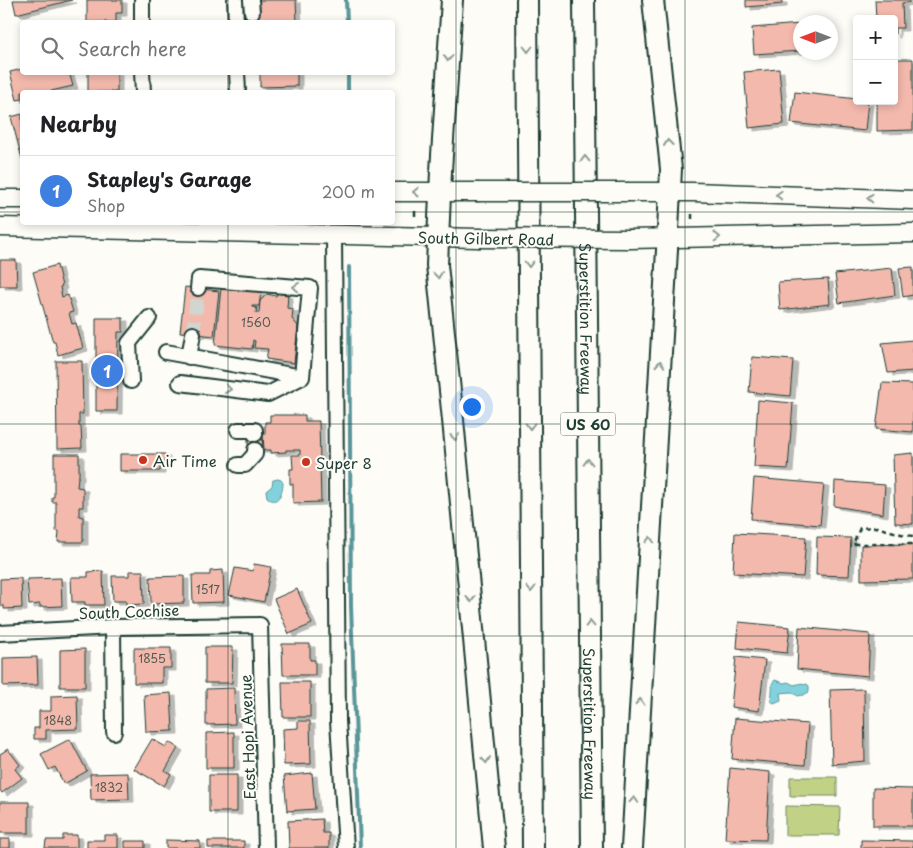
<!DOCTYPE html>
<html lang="en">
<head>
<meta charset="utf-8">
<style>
  body { margin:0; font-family:"Playpen Sans",sans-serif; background:#f6f6f6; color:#202124 }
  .controls { position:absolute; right:15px; top:15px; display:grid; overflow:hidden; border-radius:5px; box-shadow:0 2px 8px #0003 }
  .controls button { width:45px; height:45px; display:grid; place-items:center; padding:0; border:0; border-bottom:1px solid #e0e0e0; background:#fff; color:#202124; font:25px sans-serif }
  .compass { position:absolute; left:793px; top:15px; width:45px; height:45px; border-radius:50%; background:#fff; box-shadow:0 2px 8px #0003; rotate:270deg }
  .you { position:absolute; left:471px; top:406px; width:18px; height:18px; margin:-12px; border:4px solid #fff; border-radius:50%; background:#1a73e8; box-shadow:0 0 0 8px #1a73e833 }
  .badge { display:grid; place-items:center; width:32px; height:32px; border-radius:50%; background:#c8321e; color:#fff; font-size:16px; font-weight:700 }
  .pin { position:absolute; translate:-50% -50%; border:2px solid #fff; box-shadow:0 1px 5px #0006 }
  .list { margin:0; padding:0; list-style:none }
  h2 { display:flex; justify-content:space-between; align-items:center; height:65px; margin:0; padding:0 20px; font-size:21px }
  h2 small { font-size:16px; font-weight:400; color:#757577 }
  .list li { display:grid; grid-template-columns:32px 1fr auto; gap:15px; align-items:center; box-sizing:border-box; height:70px; padding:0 20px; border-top:1px solid #e0e0e0 }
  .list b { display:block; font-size:19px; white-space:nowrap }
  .list p { margin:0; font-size:16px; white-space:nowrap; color:#757577 }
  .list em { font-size:16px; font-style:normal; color:#757577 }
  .icon { flex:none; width:28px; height:28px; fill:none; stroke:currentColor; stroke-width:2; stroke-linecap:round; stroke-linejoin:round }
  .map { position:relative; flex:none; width:913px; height:848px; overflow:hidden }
  .search { position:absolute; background:#fff; box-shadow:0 2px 8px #0003; left:20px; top:20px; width:375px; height:55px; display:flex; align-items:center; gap:12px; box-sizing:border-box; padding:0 18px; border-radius:5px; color:#757577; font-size:19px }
  .panel { position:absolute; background:#fff; box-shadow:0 2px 8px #0003; left:20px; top:90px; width:375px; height:135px; border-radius:5px }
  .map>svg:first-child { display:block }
  .green { fill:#c1d286; stroke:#70885d }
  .water { fill:#82d2dd; stroke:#5a9699 }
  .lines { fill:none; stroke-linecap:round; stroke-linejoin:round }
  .stream { stroke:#5a9699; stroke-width:4 }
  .building { fill:#f3b9ad; stroke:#1f3d34; filter:url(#shadow) }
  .minor-tunnel { stroke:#d1d6d0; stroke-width:14; stroke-dasharray:14 7; stroke-linecap:butt }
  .minor-casing { stroke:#1f3d34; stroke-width:18 }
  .major-casing { stroke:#1f3d34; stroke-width:21 }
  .highway-casing { stroke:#1f3d34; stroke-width:24 }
  .path { stroke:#1f3d34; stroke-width:2.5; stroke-dasharray:5 4; stroke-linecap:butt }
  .minor { stroke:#fdfcf7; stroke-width:14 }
  .major { stroke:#fdfcf7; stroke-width:18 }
  .highway { stroke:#fdfcf7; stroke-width:20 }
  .major-bridge-casing { stroke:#1f3d34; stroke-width:21; stroke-linecap:butt }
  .major-bridge { stroke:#fdfcf7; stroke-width:18 }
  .oneway { stroke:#8e9c96 }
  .grid { fill:none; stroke:#1f3d34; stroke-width:1; stroke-opacity:0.55 }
  .poi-dot { fill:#c8321e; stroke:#fdfcf7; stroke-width:2 }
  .labels { text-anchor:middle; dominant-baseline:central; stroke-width:4; stroke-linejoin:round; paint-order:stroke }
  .number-label { font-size:12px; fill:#545c52 }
  .shield { fill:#fdfcf7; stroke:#62766e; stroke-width:1 }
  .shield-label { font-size:14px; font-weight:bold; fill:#1f3d34 }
  .street-label { font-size:15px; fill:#1f3d34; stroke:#fdfcf7 }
  .poi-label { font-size:15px; fill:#1f3d34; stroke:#fdfcf7; text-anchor:start }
</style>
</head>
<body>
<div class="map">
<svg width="913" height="848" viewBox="0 0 913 848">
  <defs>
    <filter id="shadow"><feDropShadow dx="5" dy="3" stdDeviation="0" flood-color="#0004"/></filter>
  </defs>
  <rect width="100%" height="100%" fill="#fdfcf7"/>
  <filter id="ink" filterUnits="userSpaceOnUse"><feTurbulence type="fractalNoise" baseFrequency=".02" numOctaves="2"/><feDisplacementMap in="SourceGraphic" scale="10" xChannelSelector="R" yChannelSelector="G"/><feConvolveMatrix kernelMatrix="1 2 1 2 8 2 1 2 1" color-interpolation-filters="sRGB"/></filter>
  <g filter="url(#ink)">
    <path class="green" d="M790,777H837V796H790Z
      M785,806L840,807L839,835H785Z"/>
    <path class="water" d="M278,479L281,480L283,483C283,493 277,507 267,497L266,491L272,486L273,480Z
      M775,680L784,683L788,682L794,685L802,683L804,685L807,684L809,686V692L803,695L798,696L792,692L780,693L781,700L774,703L771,701C771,697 772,695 772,691C773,686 770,684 775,680Z"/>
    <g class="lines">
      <path class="stream" d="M346,0L347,22
        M348,72V92
        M349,267L351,606L360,848"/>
    </g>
    <path class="building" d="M13,0H72L16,14Z
      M87,0H122V13H116V22H87Z
      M259,0H296L297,22H241V12H260Z
      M746,0H782V4L746,7Z
      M875,0H910V2L902,3L903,28H895V35H894V19H876Z
      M800,24V51L754,54L752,28Z
      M894,59H913V130L877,131V101H894Z
      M22,69V72H69L73,86L47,92H22V99L17,100L10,72Z
      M779,69L784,124L749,128L744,72Z
      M88,72H117V92H88Z
      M260,72H297V86L260,87Z
      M795,92L857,99V101H868L865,131L791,123Z
      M22,114V159L11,117Z
      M0,260H16L17,286H0Z
      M57,265L62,286L60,287L62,297L68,295L73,312L69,313L72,324L76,323L83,348L58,355L55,342H53L33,272Z
      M913,267V295L903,297L899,268Z
      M892,268L895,295L839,303L835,274Z
      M828,279L830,304L780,310L778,282Z
      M185,287L219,291L214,336L180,332Z
      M228,287L251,289L250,291L261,292L259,306H252V307L257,308L256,313H259L260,301L267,294L276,296L277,293L288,295L287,308L293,309L292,319L298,326L294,363L266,359L268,349L254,348L255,341L253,340L252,349L215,345L221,288H227Z
      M96,318H123V332H118L117,411H96Z
      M913,340V371L888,373L882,343Z
      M752,357L793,360L790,396L749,392Z
      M56,361H82L83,414H79V426H81L82,448L57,449Z
      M882,383L913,384V432L876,429Z
      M758,400L793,403L788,469L754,467Z
      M270,415H305V421H319L321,502L293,503V484H290V469H293L292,455H300V450H286V452L271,453V450H264L263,434H265V422H270Z
      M248,434H262L263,450H248Z
      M913,453V524L895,523L893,455Z
      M54,454H79V477H78L77,487L83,488V507H79V516L83,517V542H58L59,531H56V502H52V497H54Z
      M120,454H165V466H160V471H120Z
      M754,478L824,484L820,525L751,519Z
      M835,481L885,485L883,514L834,506Z
      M735,533L806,537L803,577L733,573Z
      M817,537L851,538L849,576L816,575Z
      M913,544V579L861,580V545Z
      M254,564L271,567L264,602L229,595L235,568L253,571Z
      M223,570L224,602L193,603L192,575H210V571Z
      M103,571L104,605H85V602H72L71,577H88V572Z
      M129,571H143L144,604L126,605V601H113L112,576H129Z
      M184,576V603L151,604L150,577Z
      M21,578L22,608L4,609V606H0V579Z
      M61,578L62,606L40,607V604L29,605L27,579Z
      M297,589L312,624L289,634L274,599Z
      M739,622L790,627L787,653L737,648Z
      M799,627L870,634L868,676L797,669Z
      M282,644H310V660H315V675H283Z
      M205,647H233L232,683H205Z
      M134,648H171V668H162V683H134Z
      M85,649V687H60V650Z
      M37,657L38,685L3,686V658Z
      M736,657L765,660L759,711L731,707Z
      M282,682H310V717H283Z
      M234,688L235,724L206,725V689Z
      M864,689L865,761L832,764L830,690Z
      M171,693L173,731L146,732L144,695Z
      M77,695L78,729L46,730V739H34V728H39V711H51V696Z
      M735,718L808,724L805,765L732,759Z
      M298,721H310L311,764L284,765L283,729L298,728Z
      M234,732V768H206V733Z
      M70,739L87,771L64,784L55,767L49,770L41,754Z
      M152,739L166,747L169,742L178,748L165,771L171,774L164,786L134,769Z
      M8,749L20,765L15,769L22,778L2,793L0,790V754Z
      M730,768L770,772L766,840L725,839Z
      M128,773L129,799L91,800L90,774Z
      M312,773L315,809L287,811L284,776Z
      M209,775H237V812H209Z
      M873,788L913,789V826H873Z
      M0,802H29V833H0Z
      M322,819L323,833H329V848H289L288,821Z
      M63,835H77V848H45L46,840H63Z
      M104,835H118V848H87V840H104Z
      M0,839H10V848H0Z
      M166,840L200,841V848H166Z
      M861,840L913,841V848H861Z
      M125,841H145V848H125Z
      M208,841H244V848H208Z"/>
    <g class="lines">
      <path class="minor-tunnel" d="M193,334L198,288"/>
      <defs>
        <path id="minor" d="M142,0V22
          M235,0L236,22
          M251,0L252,12
          M142,72L143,92
          M237,72L238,92
          M334,235L338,721L346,848
          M166,352L302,377
          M189,357L193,334
          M131,381L129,343L149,318
          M180,383L268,394L302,377L310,288L199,279L198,288
          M238,430H255V434
          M238,465H245L255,454V450
          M113,627L114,732
          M0,633L113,627L260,625L266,848"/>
        <path id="major" d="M392,192H477
          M629,192H693L913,200
          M0,199H22
          M0,227L478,238
          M630,239L913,233"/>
        <g id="highway">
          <path d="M452,0L441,171L437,265L453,420L494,848"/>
          <path d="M527,0L533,848"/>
          <path id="s1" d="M584,0L592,848"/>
          <path d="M632,848L667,250L671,169L653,0"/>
        </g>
      </defs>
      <use href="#minor" class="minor-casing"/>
      <use href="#major" class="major-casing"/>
      <use href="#highway" class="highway-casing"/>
      <path class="path" d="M692,214V224
        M415,216V207
        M913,536L905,535L876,527L860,528L853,544H913"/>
      <use href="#minor" class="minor"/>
      <use href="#major" class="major"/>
      <use href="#highway" class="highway"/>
      <defs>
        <path id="major-bridge" d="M477,192H629
          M478,238L630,239"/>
      </defs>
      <use href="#major-bridge" class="major-bridge-casing"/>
      <use href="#major-bridge" class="major-bridge"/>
    </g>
    <defs><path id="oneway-chevron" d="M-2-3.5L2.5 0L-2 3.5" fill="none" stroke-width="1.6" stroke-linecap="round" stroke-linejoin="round" transform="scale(1.25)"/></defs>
    <g class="oneway">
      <use href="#oneway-chevron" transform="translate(528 49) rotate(90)"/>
      <use href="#oneway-chevron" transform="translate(448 58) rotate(94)"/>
      <use href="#oneway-chevron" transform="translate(668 143) rotate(-96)"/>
      <use href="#oneway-chevron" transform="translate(585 159) rotate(-91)"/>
      <use href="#oneway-chevron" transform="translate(416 192) rotate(179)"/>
      <use href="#oneway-chevron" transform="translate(779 195) rotate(-178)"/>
      <use href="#oneway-chevron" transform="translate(870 198) rotate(-178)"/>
      <use href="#oneway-chevron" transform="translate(717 237) rotate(-1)"/>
      <use href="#oneway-chevron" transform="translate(529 264) rotate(90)"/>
      <use href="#oneway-chevron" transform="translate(438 275) rotate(84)"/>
      <use href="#oneway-chevron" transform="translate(296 287) rotate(-175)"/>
      <use href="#oneway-chevron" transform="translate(660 364) rotate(-87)"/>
      <use href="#oneway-chevron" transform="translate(228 389) rotate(7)"/>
      <use href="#oneway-chevron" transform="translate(530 426) rotate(90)"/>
      <use href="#oneway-chevron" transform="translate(455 437) rotate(84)"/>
      <use href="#oneway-chevron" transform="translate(588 462) rotate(-91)"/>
      <use href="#oneway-chevron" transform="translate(650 540) rotate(-87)"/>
      <use href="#oneway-chevron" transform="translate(531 589) rotate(90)"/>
      <use href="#oneway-chevron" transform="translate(471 599) rotate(84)"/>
      <use href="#oneway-chevron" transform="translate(590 624) rotate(-91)"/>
      <use href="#oneway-chevron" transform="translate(640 702) rotate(-87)"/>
      <use href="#oneway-chevron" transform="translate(486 760) rotate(84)"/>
      <use href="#oneway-chevron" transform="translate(634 800) rotate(-87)"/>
    </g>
  </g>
  <path class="grid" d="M228,0V22M456,0V848M685,0V848M228,72V92M0,212H22M392,212H913M228,222V848M0,424H913M0,636H913"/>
  <g class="poi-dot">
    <circle cx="143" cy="460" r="5"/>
    <circle cx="306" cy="462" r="5"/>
  </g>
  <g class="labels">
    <g class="number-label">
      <text x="256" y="322">1560</text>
      <text x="208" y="589">1517</text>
      <text x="152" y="658">1855</text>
      <text x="58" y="720">1848</text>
      <text x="109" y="787">1832</text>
    </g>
    <rect class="shield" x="560.5" y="412.5" width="55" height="23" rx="4"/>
    <g class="shield-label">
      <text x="588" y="424">US 60</text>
    </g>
    <g class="street-label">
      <text transform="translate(486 238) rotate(1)">South Gilbert Road</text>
      <text stroke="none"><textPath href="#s1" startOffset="319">Superstition Freeway</textPath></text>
      <text transform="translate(129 611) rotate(-2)">South Cochise</text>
      <text stroke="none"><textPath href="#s1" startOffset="724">Superstition Freeway</textPath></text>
      <text transform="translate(247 737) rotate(-92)">East Hopi Avenue</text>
    </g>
    <g class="poi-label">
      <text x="153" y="460">Air Time</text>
      <text x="316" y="462">Super 8</text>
    </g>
  </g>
</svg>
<div class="controls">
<button>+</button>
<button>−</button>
</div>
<svg class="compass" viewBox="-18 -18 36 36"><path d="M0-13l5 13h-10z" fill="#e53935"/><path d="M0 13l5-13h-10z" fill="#757577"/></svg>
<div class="you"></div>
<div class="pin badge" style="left:107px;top:371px;background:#3f7fe0">1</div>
<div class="search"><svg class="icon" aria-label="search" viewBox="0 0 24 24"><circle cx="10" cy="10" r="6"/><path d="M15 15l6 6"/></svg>Search here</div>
<section class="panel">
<h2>Nearby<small></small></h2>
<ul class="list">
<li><span class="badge" style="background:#3f7fe0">1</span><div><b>Stapley's Garage</b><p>Shop</p></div><em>200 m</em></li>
</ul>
</section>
</div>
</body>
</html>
